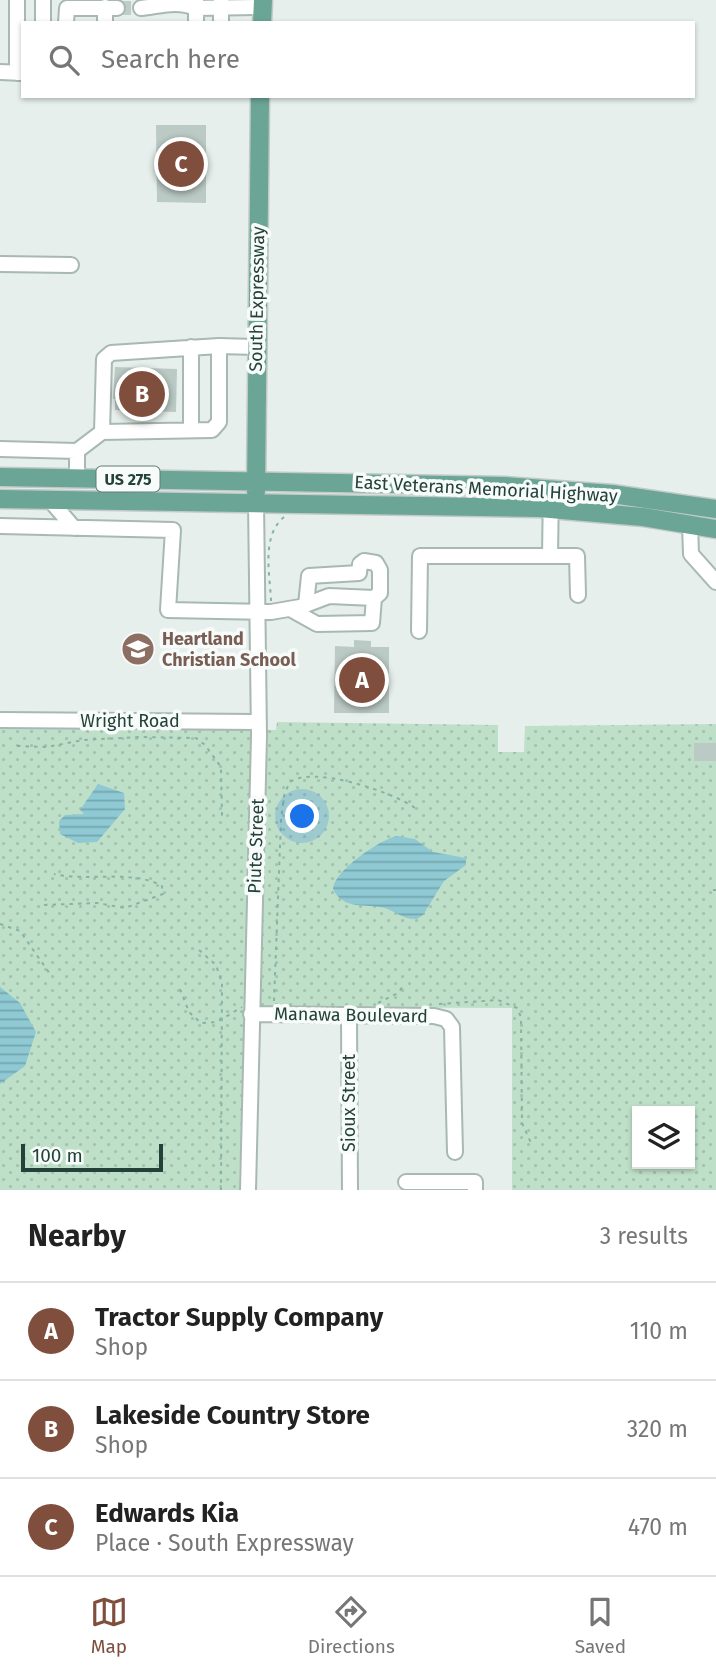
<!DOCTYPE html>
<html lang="en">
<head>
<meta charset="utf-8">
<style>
  body { margin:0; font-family:"Fira Sans",sans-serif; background:#f2f2f2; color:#222 }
  .controls { position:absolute; right:21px; bottom:21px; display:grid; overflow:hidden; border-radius:0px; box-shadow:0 2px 5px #0004 }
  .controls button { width:63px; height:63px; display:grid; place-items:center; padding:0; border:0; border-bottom:2px solid #e0e0e0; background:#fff; color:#222; font:35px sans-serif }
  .scale { position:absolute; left:21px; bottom:18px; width:142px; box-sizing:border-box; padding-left:7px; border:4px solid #24423a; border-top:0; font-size:19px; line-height:24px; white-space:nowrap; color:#24423a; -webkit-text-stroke:5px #f7fbf9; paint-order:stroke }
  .you { position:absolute; left:303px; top:817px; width:24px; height:24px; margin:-18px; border:5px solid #fff; border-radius:50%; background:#1a73e8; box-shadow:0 0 0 10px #1a73e833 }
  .badge { display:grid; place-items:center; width:46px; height:46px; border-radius:50%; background:#804e3d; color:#fff; font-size:23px; font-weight:700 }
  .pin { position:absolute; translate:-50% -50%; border:4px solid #fff; box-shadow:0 2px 7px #0006 }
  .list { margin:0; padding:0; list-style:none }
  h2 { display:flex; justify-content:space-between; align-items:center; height:91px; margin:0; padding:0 28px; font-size:30px }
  h2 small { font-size:23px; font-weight:400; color:#767676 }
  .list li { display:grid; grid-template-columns:46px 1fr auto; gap:21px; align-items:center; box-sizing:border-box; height:98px; padding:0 28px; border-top:2px solid #e0e0e0 }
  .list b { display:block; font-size:26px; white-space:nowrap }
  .list p { margin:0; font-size:23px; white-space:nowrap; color:#767676 }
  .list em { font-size:23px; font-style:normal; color:#767676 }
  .icon { flex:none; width:38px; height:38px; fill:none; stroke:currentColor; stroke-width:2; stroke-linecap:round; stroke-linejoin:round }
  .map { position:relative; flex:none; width:716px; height:1190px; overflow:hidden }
  .search { position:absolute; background:#fff; box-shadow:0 2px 5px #0004; left:21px; right:21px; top:21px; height:77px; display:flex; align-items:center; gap:18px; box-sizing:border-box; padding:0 24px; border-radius:0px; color:#767676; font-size:26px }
  .sheet { height:385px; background:#fff }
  nav { display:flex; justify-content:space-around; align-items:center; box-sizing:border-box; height:98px; border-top:2px solid #e0e0e0; background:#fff; font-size:19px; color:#767676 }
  nav a { display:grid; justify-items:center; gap:4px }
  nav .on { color:#804e3d }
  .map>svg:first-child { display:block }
  .grass { fill:url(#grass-dots); fill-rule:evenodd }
  .water { fill:url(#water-rules) }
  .building { fill:#bbcac4 }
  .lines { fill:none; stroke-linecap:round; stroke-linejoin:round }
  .minor-tunnel { stroke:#bfccc8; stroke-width:14; stroke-dasharray:14 7; stroke-linecap:butt }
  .minor-casing { stroke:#a8b8b2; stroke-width:18 }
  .major-casing { stroke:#c2cac8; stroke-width:21 }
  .path { stroke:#86b3a5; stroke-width:2; stroke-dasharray:3.5 5; stroke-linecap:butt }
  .minor { stroke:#fff; stroke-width:14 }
  .major { stroke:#6aa596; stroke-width:18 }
  .labels { text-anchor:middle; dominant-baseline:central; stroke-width:7; stroke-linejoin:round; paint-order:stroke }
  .shield { fill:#f7fbf9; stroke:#637a73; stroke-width:2 }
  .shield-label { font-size:16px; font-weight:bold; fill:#24423a }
  .street-label { font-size:18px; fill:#24423a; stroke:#f7fbf9 }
  .education-label { font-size:18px; font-weight:bold; fill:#785e54; stroke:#f7fbf9; text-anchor:start }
</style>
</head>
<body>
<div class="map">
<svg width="716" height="1190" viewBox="0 0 716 1190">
  <defs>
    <pattern id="grass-dots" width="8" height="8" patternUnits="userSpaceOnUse" patternTransform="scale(1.75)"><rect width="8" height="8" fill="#bfe0c8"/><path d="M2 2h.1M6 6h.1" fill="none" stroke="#a4c1ad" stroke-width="1.8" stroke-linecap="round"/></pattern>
    <pattern id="water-rules" width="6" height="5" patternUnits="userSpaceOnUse" patternTransform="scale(1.75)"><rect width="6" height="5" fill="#8ec9d4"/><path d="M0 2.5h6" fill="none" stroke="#74a5ad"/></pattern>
  </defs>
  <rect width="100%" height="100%" fill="#e6efeb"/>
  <path class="grass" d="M277,722L498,725V752H524L525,726L716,724V1190H512V1008L245,1007L239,1190H0V726L276,730ZM637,1111H690V1164H637Z"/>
  <path class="water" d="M98,784L124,793L125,809L97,842L78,843L60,834L59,821L65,815L84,814L80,810Z
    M396,836L415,839L433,852L466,858V865L444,881L423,915L417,919C405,920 396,912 385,908C365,903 344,911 333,889C334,871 378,841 396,836Z
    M0,987L20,1003L36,1032L25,1066L0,1084Z"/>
  <path class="building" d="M156,125H206V203L157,202Z
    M115,367L177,369L176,412L115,410V399H113Z
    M354,640L371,641V647H389V713H334L335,646L354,647Z
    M694,743H716V761H694Z"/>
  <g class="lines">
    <path class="minor-tunnel" d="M117,8H141"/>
    <defs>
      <path id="minor" d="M43,0V23
        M221,0V23
        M105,7V23
        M141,8C161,6 176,0 196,8V1
        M66,23L67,8H117
        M196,23V8L262,7
        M0,72L23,73
        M17,73V0
        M0,264L71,265
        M219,346L257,347
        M191,347V430
        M0,449L77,451V478
        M77,451L102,432L212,430L219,422V346L111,353L104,359L102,432
        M49,499L74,528
        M690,524L691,554L716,582
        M0,526L173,530L168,610L271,612L300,607L329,596L374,598L372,623L317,624L290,609
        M550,556H577L578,595
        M306,605L309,576L359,573L360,564L364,561L376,563L380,570V593L374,598
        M419,631L420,556H550L551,489
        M0,720L259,722
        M251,1014L434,1016L446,1019L452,1027L455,1152
        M349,1017L350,1190
        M406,1182H475V1190
        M248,1190L259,736L256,502"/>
      <path id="major" d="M262,23L263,0
        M0,477L505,486L612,494L716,509
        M256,492L260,96
        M0,499L539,508L643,517L716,529"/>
    </defs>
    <use href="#minor" class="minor-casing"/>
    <use href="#major" class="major-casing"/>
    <path class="path" d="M271,601C270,574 261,536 284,517
      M17,746L47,747L83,740L140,737L196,738L205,745L221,767L222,816
      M713,890H716
      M44,905L97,903L125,908L163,894L162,886C132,869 88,882 54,874
      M0,924L20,931L50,974
      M199,950L216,965L222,983L221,1190
      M180,989L189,1012L201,1023L217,1022L242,1007
      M274,1001L281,821L284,796L289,783C310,764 393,792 415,808
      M378,1003L398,993L404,985
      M439,1004L498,1000L517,1008L521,1017L522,1123L531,1143"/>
    <use href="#minor" class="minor"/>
    <use href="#major" class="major"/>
  </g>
  <defs>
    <symbol id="school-disc" viewBox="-11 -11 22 22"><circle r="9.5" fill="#8d6e63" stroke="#f7fbf9"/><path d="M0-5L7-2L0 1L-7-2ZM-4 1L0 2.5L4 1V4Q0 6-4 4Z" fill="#fff"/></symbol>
  </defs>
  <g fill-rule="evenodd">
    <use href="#school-disc" x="119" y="630" width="38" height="38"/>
  </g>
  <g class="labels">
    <rect class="shield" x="96.5" y="466.5" width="63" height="25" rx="5"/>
    <g class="shield-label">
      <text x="128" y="479">US 275</text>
    </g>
    <g class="street-label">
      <text transform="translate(257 299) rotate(-89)">South Expressway</text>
      <text transform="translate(486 489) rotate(3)">East Veterans Memorial Highway</text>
      <text x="130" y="721">Wright Road</text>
      <text transform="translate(256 846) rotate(-88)">Piute Street</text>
      <text transform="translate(351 1015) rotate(1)">Manawa Boulevard</text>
      <text transform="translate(349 1103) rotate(-90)">Sioux Street</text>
    </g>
    <g class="education-label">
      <text x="162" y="639">Heartland<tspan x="162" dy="21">Christian School</tspan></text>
    </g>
  </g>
</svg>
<div class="controls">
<button><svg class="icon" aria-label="layers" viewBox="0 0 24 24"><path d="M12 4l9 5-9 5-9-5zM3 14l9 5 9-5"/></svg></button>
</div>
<div class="scale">100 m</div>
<div class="you"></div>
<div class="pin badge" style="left:362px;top:680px">A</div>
<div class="pin badge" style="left:142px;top:394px">B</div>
<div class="pin badge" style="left:181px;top:164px">C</div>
<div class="search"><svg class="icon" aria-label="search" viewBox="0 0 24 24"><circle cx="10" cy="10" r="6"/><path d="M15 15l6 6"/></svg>Search here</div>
</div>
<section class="sheet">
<h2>Nearby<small>3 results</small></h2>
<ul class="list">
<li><span class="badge">A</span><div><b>Tractor Supply Company</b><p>Shop</p></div><em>110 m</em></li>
<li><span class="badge">B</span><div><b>Lakeside Country Store</b><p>Shop</p></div><em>320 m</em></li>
<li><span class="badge">C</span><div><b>Edwards Kia</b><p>Place · South Expressway</p></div><em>470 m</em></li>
</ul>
</section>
<nav>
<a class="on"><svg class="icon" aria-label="map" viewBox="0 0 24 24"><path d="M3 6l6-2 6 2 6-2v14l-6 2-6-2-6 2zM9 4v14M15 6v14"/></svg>Map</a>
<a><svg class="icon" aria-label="directions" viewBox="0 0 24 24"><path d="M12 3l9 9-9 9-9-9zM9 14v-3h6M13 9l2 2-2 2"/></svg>Directions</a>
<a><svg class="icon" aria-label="saved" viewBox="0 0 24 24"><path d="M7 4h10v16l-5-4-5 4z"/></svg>Saved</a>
</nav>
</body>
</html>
